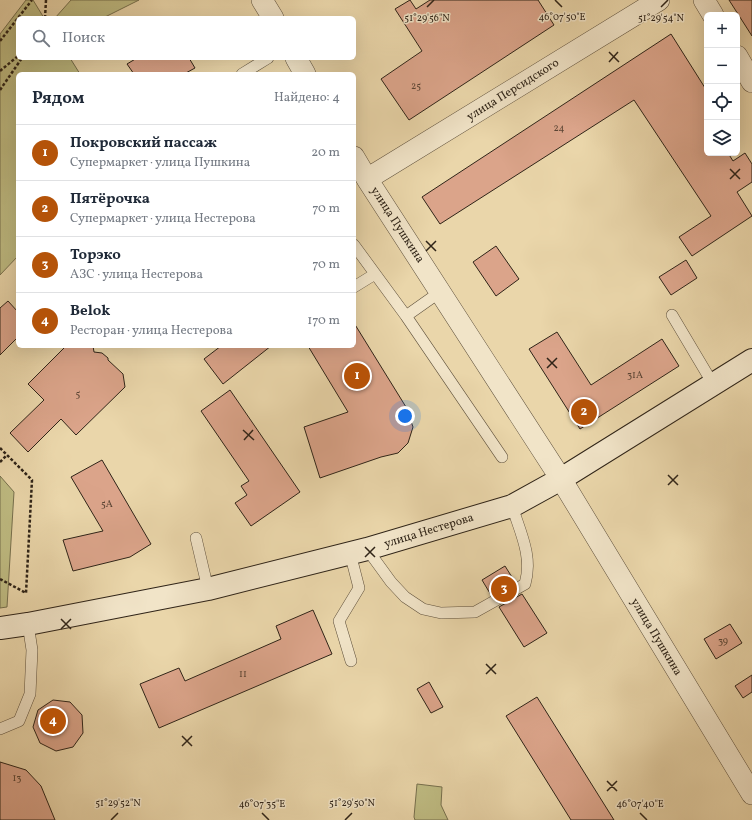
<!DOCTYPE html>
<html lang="ru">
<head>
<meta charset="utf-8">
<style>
  body { margin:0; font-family:Vollkorn,serif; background:#f6f6f7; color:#1f2937 }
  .controls { position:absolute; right:12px; top:12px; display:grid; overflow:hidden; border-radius:6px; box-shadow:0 4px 16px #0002 }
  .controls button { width:36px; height:36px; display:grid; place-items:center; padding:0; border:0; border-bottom:1px solid #e0e1e3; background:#fff; color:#1f2937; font:20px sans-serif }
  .you { position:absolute; left:405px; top:416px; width:14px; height:14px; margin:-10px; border:3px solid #fff; border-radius:50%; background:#1a73e8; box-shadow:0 0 0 6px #1a73e833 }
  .badge { display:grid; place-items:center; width:26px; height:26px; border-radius:50%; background:#b45309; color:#fff; font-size:13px; font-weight:700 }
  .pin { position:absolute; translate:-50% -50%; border:2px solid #fff; box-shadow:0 1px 4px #0006 }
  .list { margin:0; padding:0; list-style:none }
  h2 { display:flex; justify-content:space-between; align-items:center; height:52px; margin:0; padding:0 16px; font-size:17px }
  h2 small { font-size:13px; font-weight:400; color:#747a83 }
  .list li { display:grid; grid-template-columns:26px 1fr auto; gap:12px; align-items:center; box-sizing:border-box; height:56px; padding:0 16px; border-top:1px solid #e0e1e3 }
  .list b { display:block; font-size:15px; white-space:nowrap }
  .list p { margin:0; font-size:13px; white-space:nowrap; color:#747a83 }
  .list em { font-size:13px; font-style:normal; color:#747a83 }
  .icon { flex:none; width:22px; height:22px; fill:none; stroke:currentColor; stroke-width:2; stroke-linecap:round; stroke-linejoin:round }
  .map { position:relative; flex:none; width:752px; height:820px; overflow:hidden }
  .search { position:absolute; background:#fff; box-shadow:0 4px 16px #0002; left:16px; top:16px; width:340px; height:44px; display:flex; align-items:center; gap:10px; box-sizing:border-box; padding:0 14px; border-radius:6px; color:#747a83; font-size:15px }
  .panel { position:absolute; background:#fff; box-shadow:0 4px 16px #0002; left:16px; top:72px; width:340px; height:276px; border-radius:6px }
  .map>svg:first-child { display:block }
  .green { fill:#bfbc83; stroke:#77704e }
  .building { fill:#dba48a; stroke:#2f2418 }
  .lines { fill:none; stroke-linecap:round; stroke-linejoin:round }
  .lane-casing { stroke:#5e503c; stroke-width:12 }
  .street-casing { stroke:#5e503c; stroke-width:22 }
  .secondary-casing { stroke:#2f2418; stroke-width:24 }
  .path { stroke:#2f2418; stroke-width:2.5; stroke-dasharray:3 2; stroke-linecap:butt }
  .lane { stroke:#f1e4c8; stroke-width:11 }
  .street { stroke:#f1e4c8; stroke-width:21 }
  .secondary { stroke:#f1e4c8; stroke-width:22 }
  .ticks { fill:none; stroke:#2f2418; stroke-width:1.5 }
  .labels { text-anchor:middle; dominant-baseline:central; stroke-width:3; stroke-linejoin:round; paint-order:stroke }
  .number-label { font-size:10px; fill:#5a4434 }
  .street-label { font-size:12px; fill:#2f2418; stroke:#f1e4c8 }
  .ticks-label { font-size:10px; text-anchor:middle; fill:#2f2418; stroke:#f1e4c8; stroke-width:3; stroke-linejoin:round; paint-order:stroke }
</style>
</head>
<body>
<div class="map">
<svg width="752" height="820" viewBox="0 0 752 820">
  <rect width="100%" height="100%" fill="#ead6aa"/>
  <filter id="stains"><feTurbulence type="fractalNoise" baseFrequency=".005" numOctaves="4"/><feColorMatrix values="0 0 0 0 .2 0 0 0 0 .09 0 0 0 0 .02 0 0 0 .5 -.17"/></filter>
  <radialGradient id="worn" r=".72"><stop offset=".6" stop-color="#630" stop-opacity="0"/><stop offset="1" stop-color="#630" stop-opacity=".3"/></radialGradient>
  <path class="green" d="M26,0H33L44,18H18V58H70L80,74H18V256L0,275V34Z
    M71,0H139L103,18H55Z
    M0,476L14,492L7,607L0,608Z
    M417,784L442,787L441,805L448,820H415L414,817Z"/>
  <path class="building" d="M410,0L416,9L430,0H538L554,25L409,120L381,79L422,51L395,9Z
    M729,0H752V36Z
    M671,34L707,91V153H728L733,161L745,153L752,164V182L737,192L752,216L692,256L679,237L711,216L634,100L440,224L422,197Z
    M137,58H189L195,68L184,74H134L127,64Z
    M496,246L519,279L496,296L473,262Z
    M686,260L697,278L671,295L659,277Z
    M8,301L18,312V337L0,355V308Z
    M354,323L406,407L413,427L408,443L398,453L381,457L320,478L304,427L348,412L308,346H354Z
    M557,332L591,385L662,339L679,366L580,429L529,349Z
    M66,346H93L94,352L102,353L108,358V360L123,374L125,387L76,435L61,419L28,452L10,433L44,400L28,384Z
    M221,346H271L223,384L204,359Z
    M230,390L300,492L251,526L235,503L247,495L241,486L249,481L201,411Z
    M102,460L151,544L130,557L73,571L63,540L103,531L71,477Z
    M505,566L515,582L491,595L482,580Z
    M522,594L547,633L524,647L499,607Z
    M313,610L332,654L159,728L140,684L179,668L185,681L281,639L276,626Z
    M730,624L742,643L716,659L704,639Z
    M752,675V692L743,698L735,686Z
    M429,682L443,707L431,713L417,689Z
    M537,697L614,820H571L506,716Z
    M53,700L70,702L82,715L83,733L73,747L56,751L40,743L33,727L38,710Z
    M0,762L26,770L41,786L55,820H0Z"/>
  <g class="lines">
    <defs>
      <path id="lane" d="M242,74L268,58
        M354,245L406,316
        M354,287L375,274
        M440,292L406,316L502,457
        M672,315L713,384
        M196,538L208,589
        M367,549L391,582L405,597L423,609L441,613L475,612L525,584C533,556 520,532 512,506
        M350,553L359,588L339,621L351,661
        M0,729L19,721L30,694L32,650L28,624"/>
      <path id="street" d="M262,0L273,18
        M704,0L713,15
        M737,56L752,82
        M296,58L305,74
        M354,157L367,179L561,479L752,794
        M367,179L659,0"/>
      <path id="secondary" d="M0,628L28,624L208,589L367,549L512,506L561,479L752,360"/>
    </defs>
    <use href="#lane" class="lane-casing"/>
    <use href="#street" class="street-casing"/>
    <use href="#secondary" class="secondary-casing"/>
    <path class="path" d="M45,18L46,0
      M0,41L32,0
      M0,71L18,56
      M0,90L22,58
      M0,448L32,480L26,593L0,579
      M0,462L7,455"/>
    <use href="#lane" class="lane"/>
    <use href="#street" class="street"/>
    <use href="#secondary" class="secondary"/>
  </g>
  <path class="ticks" d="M555,0L562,7M427,7L434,0M661,7L668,0M609,52L619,62M609,62L618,52M730,169L740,179M730,179L740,169M426,241L436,251M426,251L436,241M547,358L557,368M547,368L557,358M243,430L254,440M244,440L253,430M668,475L678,485M668,485L678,475M365,547L375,557M365,557L375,547M61,619L71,629M61,629L71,619M486,664L496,674M486,674L496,664M182,736L192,746M182,746L192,736M607,781L617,791M607,791L617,781M262,813L269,820M640,813L647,820M111,820L118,813M345,820L352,813"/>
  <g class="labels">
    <g class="number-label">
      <text x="416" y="86">25</text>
      <text x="559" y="128">24</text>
      <text x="635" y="375">31А</text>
      <text x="78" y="394">5</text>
      <text x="107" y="504">5А</text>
      <text x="723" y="641">39</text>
      <text x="243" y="674">11</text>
      <text x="17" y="778">13</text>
    </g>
    <g class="street-label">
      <text transform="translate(513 90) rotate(-32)">улица Персидского</text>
      <text transform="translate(397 225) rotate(57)">улица Пушкина</text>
      <text transform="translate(429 531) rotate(-17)">улица Нестерова</text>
      <text transform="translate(656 637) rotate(59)">улица Пушкина</text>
    </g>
  </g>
  <g class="ticks-label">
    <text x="562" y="20">46°07'50"E</text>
    <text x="427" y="21">51°29'56"N</text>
    <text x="661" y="21">51°29'54"N</text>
    <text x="118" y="806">51°29'52"N</text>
    <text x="352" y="806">51°29'50"N</text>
    <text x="262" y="807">46°07'35"E</text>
    <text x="640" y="807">46°07'40"E</text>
  </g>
  <rect width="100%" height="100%" filter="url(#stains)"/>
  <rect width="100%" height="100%" fill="url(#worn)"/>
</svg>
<div class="controls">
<button>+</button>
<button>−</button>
<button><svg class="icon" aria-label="locate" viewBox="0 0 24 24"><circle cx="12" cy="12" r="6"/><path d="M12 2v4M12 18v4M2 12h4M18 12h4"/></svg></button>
<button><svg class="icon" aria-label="layers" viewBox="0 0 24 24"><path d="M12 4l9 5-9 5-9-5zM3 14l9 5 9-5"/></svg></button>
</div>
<div class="you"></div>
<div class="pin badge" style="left:357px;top:376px">1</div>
<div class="pin badge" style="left:584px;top:412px">2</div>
<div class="pin badge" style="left:504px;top:589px">3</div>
<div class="pin badge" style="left:53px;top:721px">4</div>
<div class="search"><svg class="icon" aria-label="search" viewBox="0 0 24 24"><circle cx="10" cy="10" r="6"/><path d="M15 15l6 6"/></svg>Поиск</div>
<section class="panel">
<h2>Рядом<small>Найдено: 4</small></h2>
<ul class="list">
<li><span class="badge">1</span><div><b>Покровский пассаж</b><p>Супермаркет · улица Пушкина</p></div><em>20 m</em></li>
<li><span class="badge">2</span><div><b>Пятёрочка</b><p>Супермаркет · улица Нестерова</p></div><em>70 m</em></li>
<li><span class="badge">3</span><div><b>Торэко</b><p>АЗС · улица Нестерова</p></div><em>70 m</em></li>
<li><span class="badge">4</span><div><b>Belok</b><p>Ресторан · улица Нестерова</p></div><em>170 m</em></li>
</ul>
</section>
</div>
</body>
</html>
